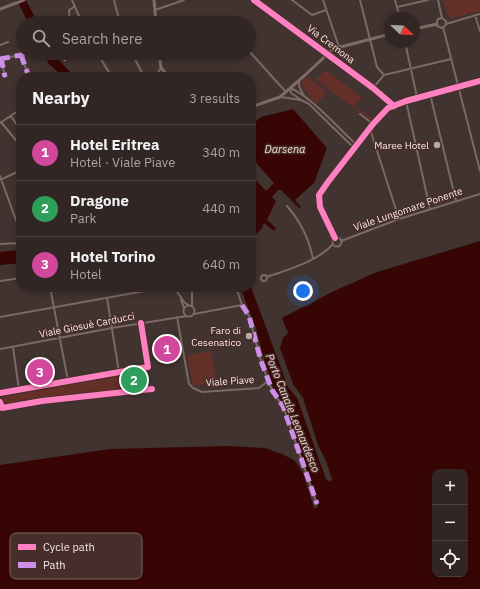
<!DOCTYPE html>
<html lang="en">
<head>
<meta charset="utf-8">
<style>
  body { margin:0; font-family:"IBM Plex Sans",sans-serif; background:#392e2c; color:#f1f3f6 }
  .controls { position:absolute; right:12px; bottom:12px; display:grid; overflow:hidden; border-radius:8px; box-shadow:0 2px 6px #0003 }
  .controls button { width:36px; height:36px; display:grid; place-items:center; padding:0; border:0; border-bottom:1px solid #4c4341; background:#312624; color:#f1f3f6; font:20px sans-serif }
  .compass { position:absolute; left:384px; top:12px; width:36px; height:36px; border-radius:50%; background:#312624; box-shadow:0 2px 6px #0003; rotate:113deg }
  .you { position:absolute; left:303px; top:291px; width:14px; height:14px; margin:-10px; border:3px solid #fff; border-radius:50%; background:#1a73e8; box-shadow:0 0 0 6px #1a73e833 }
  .badge { display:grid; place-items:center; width:26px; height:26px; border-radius:50%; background:#b8a9a6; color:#fff; font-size:13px; font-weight:700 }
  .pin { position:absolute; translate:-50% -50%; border:2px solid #fff; box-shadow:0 1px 4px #0006 }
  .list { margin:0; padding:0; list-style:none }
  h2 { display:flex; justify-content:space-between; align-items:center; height:52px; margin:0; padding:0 16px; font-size:17px }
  h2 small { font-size:13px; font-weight:400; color:#a8a5a6 }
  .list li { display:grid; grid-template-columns:26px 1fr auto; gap:12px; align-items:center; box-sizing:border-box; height:56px; padding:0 16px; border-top:1px solid #4c4341 }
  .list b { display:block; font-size:15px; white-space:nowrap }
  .list p { margin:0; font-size:13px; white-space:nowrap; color:#a8a5a6 }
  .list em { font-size:13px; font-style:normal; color:#a8a5a6 }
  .icon { flex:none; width:22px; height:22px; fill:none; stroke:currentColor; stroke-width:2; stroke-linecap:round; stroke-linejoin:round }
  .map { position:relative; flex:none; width:480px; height:589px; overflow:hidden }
  .search { position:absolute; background:#312624; box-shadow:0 2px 6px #0003; left:16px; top:16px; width:240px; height:44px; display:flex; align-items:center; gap:10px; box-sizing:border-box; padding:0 14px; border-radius:22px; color:#a8a5a6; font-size:15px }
  .panel { position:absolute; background:#312624; box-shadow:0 2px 6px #0003; left:16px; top:72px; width:240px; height:220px; border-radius:16px }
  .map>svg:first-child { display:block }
  .green { fill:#642f27 }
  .water { fill:#370604; fill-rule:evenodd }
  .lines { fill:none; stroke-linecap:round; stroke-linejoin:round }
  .ferry { stroke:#f2dad5; stroke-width:1; stroke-dasharray:5 4; stroke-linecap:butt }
  .street { stroke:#7b6966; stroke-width:2 }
  .secondary { stroke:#7e6a67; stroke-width:3 }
  .quiet { stroke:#ce8fe9; stroke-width:5; stroke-dasharray:10 5; stroke-linecap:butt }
  .cycleway-casing { stroke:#472e2a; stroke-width:8 }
  .cycleway { stroke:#ff80c0; stroke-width:6 }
  .poi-dot { fill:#b8a9a6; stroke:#472e2a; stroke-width:1.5 }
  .labels { text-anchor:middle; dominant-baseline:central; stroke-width:3; stroke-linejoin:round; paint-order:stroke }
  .street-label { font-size:10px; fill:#f8e8e5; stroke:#472e2a }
  .poi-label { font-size:10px; fill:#f8e8e5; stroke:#472e2a; text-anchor:end }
  .water-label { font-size:11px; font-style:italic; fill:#f2dad5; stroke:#472e2a }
  .key { fill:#472e2a; stroke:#7c6662; stroke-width:1 }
  .key-label { font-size:11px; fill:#f8e8e5 }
</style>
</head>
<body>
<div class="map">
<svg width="480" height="589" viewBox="0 0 480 589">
  <rect width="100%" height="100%" fill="#413330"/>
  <path class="green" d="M443,0H480V11L452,18L447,15Z
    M325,70L362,97L355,106L373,119L372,121L316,80Z
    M307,76L327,92L317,104L302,87L303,81Z
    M211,351L217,382L193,386L187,355Z
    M146,371L148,387L126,391L123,387L119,388L118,391L74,397L69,393L66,398L26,403L24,400H21L17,405L3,406L2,397Z"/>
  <path class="water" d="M17,0H26L38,23H28Z
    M43,53H54L58,59L75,77H63L49,64Z
    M293,109L327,148L314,183L295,200L301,207L299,208L281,190H278L272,197L276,201L267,220L276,228L274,231L264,223L262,228L252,239L251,238V175L266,191L274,183L251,157V126L261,117Z
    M480,241V589H0V465L110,449L226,446L265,448L282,454L294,460L298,465L303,473L314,508H317L318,504L284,404L275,393L262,352L256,328L240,287H251L288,387L297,398L326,479L330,482L332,479L326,461L318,445L303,398L293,384L280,348L283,338L288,333L282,318L334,291L377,272ZM435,472H465V574H435Z
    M21,250V263L0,265V252Z"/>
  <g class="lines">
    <path class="ferry" d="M251,286H252
      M238,291L249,287"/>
    <path class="street" d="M72,0L82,23
      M114,0L120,23
      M254,0L373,88L394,106
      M292,0L312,15L326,10
      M323,0L339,47
      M360,0L377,67L384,75
      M395,0L400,18
      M438,0L442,18
      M397,7L428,0
      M155,10L184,0
      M475,15L480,31
      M70,23L69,10L74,7
      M446,24V21L442,18L438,19L437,21V26L442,28L445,26L446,24L480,14
      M443,27L480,171
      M405,42L417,97
      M0,45L8,42
      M249,51L286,92
      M97,53L112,77
      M132,53L144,77
      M21,55L29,77
      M160,57L171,53
      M1,58L5,77
      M0,59L31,53
      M63,59L77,53
      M155,77L161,68
      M299,80V86L304,96
      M20,87H21
      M290,88C311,96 339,129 357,145
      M290,88L291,93L300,99
      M373,88L384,75L451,59
      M430,94L456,201
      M281,97L301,100L309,104L354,148
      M406,101L430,209
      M360,114L373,124
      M11,116L21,131
      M1,122L19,144
      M0,123L21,109
      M370,129L399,219
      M0,176L21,234
      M0,180L21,170
      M287,206C301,222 309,238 313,259
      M332.5 242a4.5 4.5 0 1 1 9 0a4.5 4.5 0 1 1-9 0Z
      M335,238L320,207L319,195L328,182L373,124L388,108L406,101L480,81
      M341,241L399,219L480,194
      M0,244L21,243
      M261 278a3 3 0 1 1 6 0a3 3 0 1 1-6 0Z
      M267,277C289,269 317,262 333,244
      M0,281L21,278
      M50,287L68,381
      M174,287L184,302L188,305
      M192,287V306
      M236,287L242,305L249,316L261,361L268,381L274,394L283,406L317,504
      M107,298L119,372
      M181,300L184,308
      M183.5 311a5.5 5.5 0 1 1 11 0a5.5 5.5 0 1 1-11 0Z
      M194,314L242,305
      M0,317L167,287
      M177,317L189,384L193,388L202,392L259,388L268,381
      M13,347L19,390
      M0,349L112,328L187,316
      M0,393L148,367L141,323"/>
    <path class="secondary" d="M154,0L156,23
      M0,9L24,0
      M414,29L437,24
      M159,53L161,68L169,77
      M251,107L280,97L304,76L333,49L390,34"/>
    <path class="quiet" d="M21,55L29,77
      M1,58L5,77
      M0,59L31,53
      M63,59L77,53
      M20,87H21
      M242,305L249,316L261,361L272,390L283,406L317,504"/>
    <defs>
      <path id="cycleway" d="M254,0L373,88L394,106
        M335,238L320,207L319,195L328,182L373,124L388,108L406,101L480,81
        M0,393L148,367L141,323
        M0,402L2,408L42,401L152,389"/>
    </defs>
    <use href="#cycleway" class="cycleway-casing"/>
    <use href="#cycleway" class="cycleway"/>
  </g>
  <g class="poi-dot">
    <circle cx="437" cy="145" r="4"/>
    <circle cx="249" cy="336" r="4"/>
  </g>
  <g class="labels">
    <g class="street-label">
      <text transform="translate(331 44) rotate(37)">Via Cremona</text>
      <text transform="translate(408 209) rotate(-19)">Viale Lungomare Ponente</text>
      <text transform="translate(87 325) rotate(-11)">Viale Giosuè Carducci</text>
      <text transform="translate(230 381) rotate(-4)">Viale Piave</text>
    </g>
    <g class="poi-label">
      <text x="429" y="145">Maree Hotel</text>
      <text x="241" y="330">Faro di<tspan x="241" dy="12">Cesenatico</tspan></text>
    </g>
    <g class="water-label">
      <text x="285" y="149">Darsena</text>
      <text transform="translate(293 413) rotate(68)">Porto Canale Leonardesco</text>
    </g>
  </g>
  <rect x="10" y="533" width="132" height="46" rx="6" class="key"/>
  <rect x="18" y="544" width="18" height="6" fill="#ff80c0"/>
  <rect x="18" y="562" width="18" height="6" fill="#ce8fe9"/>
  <g class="key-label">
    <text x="43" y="551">Cycle path</text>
    <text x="43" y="569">Path</text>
  </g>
</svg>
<div class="controls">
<button>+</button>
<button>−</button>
<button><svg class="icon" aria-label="locate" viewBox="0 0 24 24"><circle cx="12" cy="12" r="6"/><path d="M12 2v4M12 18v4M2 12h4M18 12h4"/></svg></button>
</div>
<svg class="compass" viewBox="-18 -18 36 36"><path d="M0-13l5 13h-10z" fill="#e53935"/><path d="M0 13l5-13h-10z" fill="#a8a5a6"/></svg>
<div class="you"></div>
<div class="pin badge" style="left:167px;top:349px;background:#d1479c">1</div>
<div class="pin badge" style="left:134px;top:380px;background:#2e9e5b">2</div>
<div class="pin badge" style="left:40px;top:372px;background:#d1479c">3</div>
<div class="search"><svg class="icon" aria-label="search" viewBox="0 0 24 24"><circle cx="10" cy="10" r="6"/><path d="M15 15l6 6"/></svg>Search here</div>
<section class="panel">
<h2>Nearby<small>3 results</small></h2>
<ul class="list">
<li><span class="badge" style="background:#d1479c">1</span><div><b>Hotel Eritrea</b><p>Hotel · Viale Piave</p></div><em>340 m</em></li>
<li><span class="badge" style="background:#2e9e5b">2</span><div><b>Dragone</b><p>Park</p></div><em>440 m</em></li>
<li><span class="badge" style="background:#d1479c">3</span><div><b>Hotel Torino</b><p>Hotel</p></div><em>640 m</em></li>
</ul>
</section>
</div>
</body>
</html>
